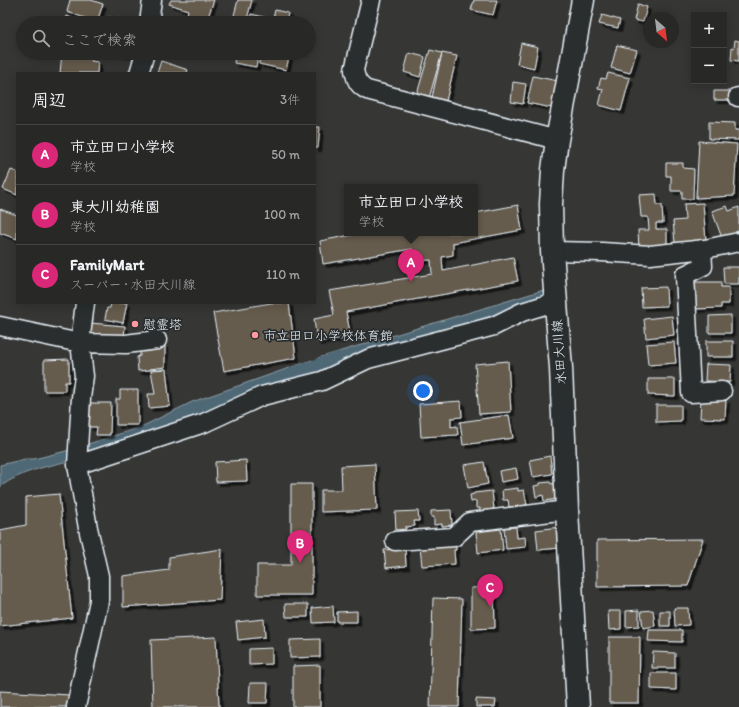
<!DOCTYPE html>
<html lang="ja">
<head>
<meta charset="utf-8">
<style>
  body { margin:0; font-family:Itim,"Klee One",sans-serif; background:#30302f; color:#f1f3f6 }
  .controls { position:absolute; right:12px; top:12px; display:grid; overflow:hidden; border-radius:0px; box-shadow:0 2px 10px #0003 }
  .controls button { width:36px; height:36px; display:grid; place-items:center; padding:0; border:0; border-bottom:1px solid #444; background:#282827; color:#f1f3f6; font:20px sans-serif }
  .compass { position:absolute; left:643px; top:12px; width:36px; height:36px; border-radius:50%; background:#282827; box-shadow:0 2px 10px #0003; rotate:152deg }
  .you { position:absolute; left:423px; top:391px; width:14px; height:14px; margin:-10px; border:3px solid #fff; border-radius:50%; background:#1a73e8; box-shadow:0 0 0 6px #1a73e833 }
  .badge { display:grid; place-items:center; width:26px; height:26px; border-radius:50%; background:#db2777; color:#fff; font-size:13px; font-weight:700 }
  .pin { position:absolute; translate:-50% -33px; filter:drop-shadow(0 1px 2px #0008) }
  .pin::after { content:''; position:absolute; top:21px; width:14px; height:12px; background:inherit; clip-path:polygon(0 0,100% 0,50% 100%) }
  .popup { position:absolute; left:344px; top:184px; width:134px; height:52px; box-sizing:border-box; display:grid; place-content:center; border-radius:0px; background:#282827; filter:drop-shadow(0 1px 3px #0005); font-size:13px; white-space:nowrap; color:#a5a6a7 }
  .popup b { font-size:15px; color:#f1f3f6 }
  .popup::after { content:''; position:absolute; left:50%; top:100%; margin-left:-8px; border:8px solid transparent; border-top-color:#282827 }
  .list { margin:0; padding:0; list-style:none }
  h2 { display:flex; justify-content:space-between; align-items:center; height:52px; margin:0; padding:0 16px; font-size:17px }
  h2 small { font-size:13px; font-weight:400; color:#a5a6a7 }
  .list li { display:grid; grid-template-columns:26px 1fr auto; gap:12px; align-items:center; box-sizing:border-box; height:60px; padding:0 16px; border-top:1px solid #444 }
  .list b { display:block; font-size:15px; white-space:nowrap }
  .list p { margin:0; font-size:13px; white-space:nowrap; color:#a5a6a7 }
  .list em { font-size:13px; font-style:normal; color:#a5a6a7 }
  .icon { flex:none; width:22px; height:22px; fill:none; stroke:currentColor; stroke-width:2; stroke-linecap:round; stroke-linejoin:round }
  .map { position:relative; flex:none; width:739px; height:707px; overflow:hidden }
  .search { position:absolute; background:#282827; box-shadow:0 2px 10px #0003; left:16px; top:16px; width:300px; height:44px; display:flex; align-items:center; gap:10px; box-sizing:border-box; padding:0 14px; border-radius:22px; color:#a5a6a7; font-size:15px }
  .panel { position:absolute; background:#282827; box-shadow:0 2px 10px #0003; left:16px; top:72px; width:300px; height:232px; border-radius:0px }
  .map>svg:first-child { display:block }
  .water { fill:#4f6874; stroke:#8c9fa9 }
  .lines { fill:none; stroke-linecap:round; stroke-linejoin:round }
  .canal { stroke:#4f6874; stroke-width:15 }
  .building { fill:#665c4e; stroke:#e8f1f8; filter:url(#shadow) }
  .minor-casing { stroke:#e8f1f8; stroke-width:21 }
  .major-casing { stroke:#e8f1f8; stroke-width:25 }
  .minor { stroke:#2a2d2e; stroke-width:18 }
  .major { stroke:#2a2d2e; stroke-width:22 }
  .poi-dot { fill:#ff9aa2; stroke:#2a2d2e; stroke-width:1.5 }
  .labels { text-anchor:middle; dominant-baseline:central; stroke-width:3.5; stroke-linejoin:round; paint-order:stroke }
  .poi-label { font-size:13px; fill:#e8f1f8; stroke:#2a2d2e; text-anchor:start }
  .street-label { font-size:13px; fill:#e8f1f8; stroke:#2a2d2e }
</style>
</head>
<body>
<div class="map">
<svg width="739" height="707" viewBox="0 0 739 707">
  <defs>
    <filter id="shadow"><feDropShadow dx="3.5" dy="3.5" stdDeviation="0" flood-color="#0009"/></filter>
  </defs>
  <rect width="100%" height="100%" fill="#363634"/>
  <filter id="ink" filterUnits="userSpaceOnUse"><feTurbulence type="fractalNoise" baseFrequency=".025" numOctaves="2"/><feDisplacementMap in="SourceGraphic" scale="8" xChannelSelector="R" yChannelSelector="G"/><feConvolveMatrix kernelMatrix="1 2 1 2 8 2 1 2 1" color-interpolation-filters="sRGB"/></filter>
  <g filter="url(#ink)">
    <path class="water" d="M547,289V296L476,321L436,332L323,371L318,358Z
      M312,360L315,373L89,455L85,451V445L141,427L192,402Z
      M74,449L73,460C48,466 21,471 0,487V465L25,459H34Z"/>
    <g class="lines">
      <path class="canal" d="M294,374L339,359"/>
    </g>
    <path class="building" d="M70,0H91L103,4L97,22L67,12Z
      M171,0H214L208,17L205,16L204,20L187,15L188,10L169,4Z
      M238,0H252L246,23H232Z
      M474,0H497L493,15L471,10Z
      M638,4L647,7L643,22L634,20Z
      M275,10L288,13L286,23H272Z
      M251,14L268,18L267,23H248Z
      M602,15L620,20L618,28L599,24Z
      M67,16L83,23H65Z
      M108,17L125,19L124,23H108Z
      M735,40L739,41V61L731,60L732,47L734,48Z
      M521,43L538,47L534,68L517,64Z
      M617,45L637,50L630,73L611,68Z
      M430,50L442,53L429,98L417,94Z
      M62,53L91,54V61L98,62L97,73H60Z
      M108,53H133L132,56Z
      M236,53H259L256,67L234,63Z
      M261,53H290L286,70L259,64Z
      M409,53L425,57L420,77L404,72Z
      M442,53L457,56L446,101L432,97Z
      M161,61L188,70L187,73H157Z
      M608,73L630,78L621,111L599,105L603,89L598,88L601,78L606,79Z
      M533,76L558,81L552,108L527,103Z
      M513,82L526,84L523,104L511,102Z
      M714,91H736L735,100H714Z
      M709,122L735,123V130H739V140L709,139Z
      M315,127H320L318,148H315Z
      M699,141L737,144L734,196L696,198Z
      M666,163H683V168L694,169L693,199H682V191H671V176H666Z
      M11,170L17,172V195L3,189Z
      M656,194L657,205H662L663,223H656V229H667V247L639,249L638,230H649L648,217H641L639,195Z
      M703,203L706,241L675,243L673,221L685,220L684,204Z
      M518,205L522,230L453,243V255L442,257L443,271L513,257L518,281L346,312L351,337L317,342L314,319L334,315L329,291L432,274L431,260L414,261L412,249L323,264L320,241L362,233H475V213Z
      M727,206L729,211L739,207V231L735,232L736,233L722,238L712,211Z
      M0,209L17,215V239L0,233Z
      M723,267H739V284H724Z
      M695,282H721V287H729V304H721V308L695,309Z
      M666,287L667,306L642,307L641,288Z
      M111,303H127L123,323L105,319L107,308H110Z
      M271,303H289L296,358L224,371L213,313Z
      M731,315V333H709V316Z
      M672,316L674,335L646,338L644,319Z
      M90,323L125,326L124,338L89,335Z
      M706,341H733V357H706Z
      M674,342L676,363L648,365L646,344Z
      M165,345V367L150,369V370L138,371L137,357L140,356V347Z
      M69,359V382H65V391H44V360Z
      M508,361L511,412L479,414L475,364Z
      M706,364L731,365L730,382L705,381Z
      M166,369L170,406L149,408L148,394H155L151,370Z
      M648,379H675V396L648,395Z
      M120,390H138V425H116V399H120Z
      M701,399L726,400L725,419L700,418Z
      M461,401L462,417L451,418V427L457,426L458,435L421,437L419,404Z
      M89,403H111L110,435H96L97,427H89Z
      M656,405H681V421L656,422Z
      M509,415L513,438L463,445L460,422Z
      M550,456L552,474L533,477L530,460Z
      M246,460L247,481L216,482L215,462Z
      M484,462L488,484L468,488L464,465Z
      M375,464L377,510L321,512V490H342L341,466Z
      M516,468L518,479L501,482L499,471Z
      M550,482L551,484L556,483L558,499L544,501L543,495L536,497L534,486L540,485V483Z
      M291,484H312V595H257V565H291Z
      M518,488V491L524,490L527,505L509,507L508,500H503L502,490Z
      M492,491L494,509L480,511V508H476V501L471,502L470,495L474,494V493Z
      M59,494L72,618L0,626V530L26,525V497Z
      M451,510L452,525L442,526V524L434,525V517H431V511Z
      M418,511L419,521H414L415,526L405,527L406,529L396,530L395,512Z
      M516,527L517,538L525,537L526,547L506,549L504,528Z
      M560,527V548L538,550L536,530Z
      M501,529L503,550L478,553L476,532Z
      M703,539L688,586L597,587V540Z
      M456,544V550H454L455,564L422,566L420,547Z
      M405,548L406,566L386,568L384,550Z
      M222,549L220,600L123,607V576L169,570V557Z
      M494,587L495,628L471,629V588Z
      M433,598L462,599L459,707H430Z
      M285,604H308V617H286Z
      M333,606L334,622L313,623L312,608Z
      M674,608H688L689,625L675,626Z
      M639,610V626L626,627V611Z
      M653,610L655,626L643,628L641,611Z
      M357,611V622H337V612Z
      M608,611H621V629L609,630Z
      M660,611H670V626H660Z
      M264,619L265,637L238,640L236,622Z
      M649,630H682V642L648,641Z
      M216,637L219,707H153L151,640Z
      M609,637H640L639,703H609Z
      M320,639V657L290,658V640Z
      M272,648V664L249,665V649Z
      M653,652L675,653V668H652Z
      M320,665V707H293V666Z
      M651,673H676V690L651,689Z
      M250,683H268L267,703H249Z
      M0,691L70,695L67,707H0Z
      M476,699L496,700L495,707H476Z"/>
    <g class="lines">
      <defs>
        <path id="minor" d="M371,0L354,70C356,80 358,85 367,90L557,140
          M149,23L152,0
          M139,73L145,53
          M738,97H739
          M702,249L703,266L685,275L691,393L722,391
          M552,251L602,252L650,255L705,249L739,242
          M0,326L80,343L126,344L157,340
          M77,465L204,423L262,396L322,381L368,359L494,326L522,312L555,302
          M395,541L454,537L470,522L567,510
          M76,707L99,601V576L88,528L77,465L81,398L84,376L80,343L85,303"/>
        <path id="major" d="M578,707L567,510L561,368L552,251L551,204L553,170L557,140L583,0"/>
      </defs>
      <use href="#minor" class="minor-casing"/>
      <use href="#major" class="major-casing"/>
      <use href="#minor" class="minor"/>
      <use href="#major" class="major"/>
    </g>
  </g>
  <g class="poi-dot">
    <circle cx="135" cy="324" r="4"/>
    <circle cx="255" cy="335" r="4"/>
  </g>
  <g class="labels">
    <g class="poi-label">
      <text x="143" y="324">慰霊塔</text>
      <text x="263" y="335">市立田口小学校体育館</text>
    </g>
    <g class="street-label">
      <text transform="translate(559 352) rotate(-94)">水田大川線</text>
    </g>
  </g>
</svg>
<div class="controls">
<button>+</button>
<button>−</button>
</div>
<svg class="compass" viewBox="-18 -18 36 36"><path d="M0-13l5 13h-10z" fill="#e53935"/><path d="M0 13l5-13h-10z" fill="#a5a6a7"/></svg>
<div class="you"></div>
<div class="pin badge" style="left:411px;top:282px">A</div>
<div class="popup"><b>市立田口小学校</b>学校</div>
<div class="pin badge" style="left:300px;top:563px">B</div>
<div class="pin badge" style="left:490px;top:607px">C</div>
<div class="search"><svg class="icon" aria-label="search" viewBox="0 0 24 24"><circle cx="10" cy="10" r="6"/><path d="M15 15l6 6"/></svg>ここで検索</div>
<section class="panel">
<h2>周辺<small>3件</small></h2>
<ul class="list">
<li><span class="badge">A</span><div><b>市立田口小学校</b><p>学校</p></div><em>50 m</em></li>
<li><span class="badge">B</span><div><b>東大川幼稚園</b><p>学校</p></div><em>100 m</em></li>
<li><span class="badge">C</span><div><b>FamilyMart</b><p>スーパー · 水田大川線</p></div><em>110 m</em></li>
</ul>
</section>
</div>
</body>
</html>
